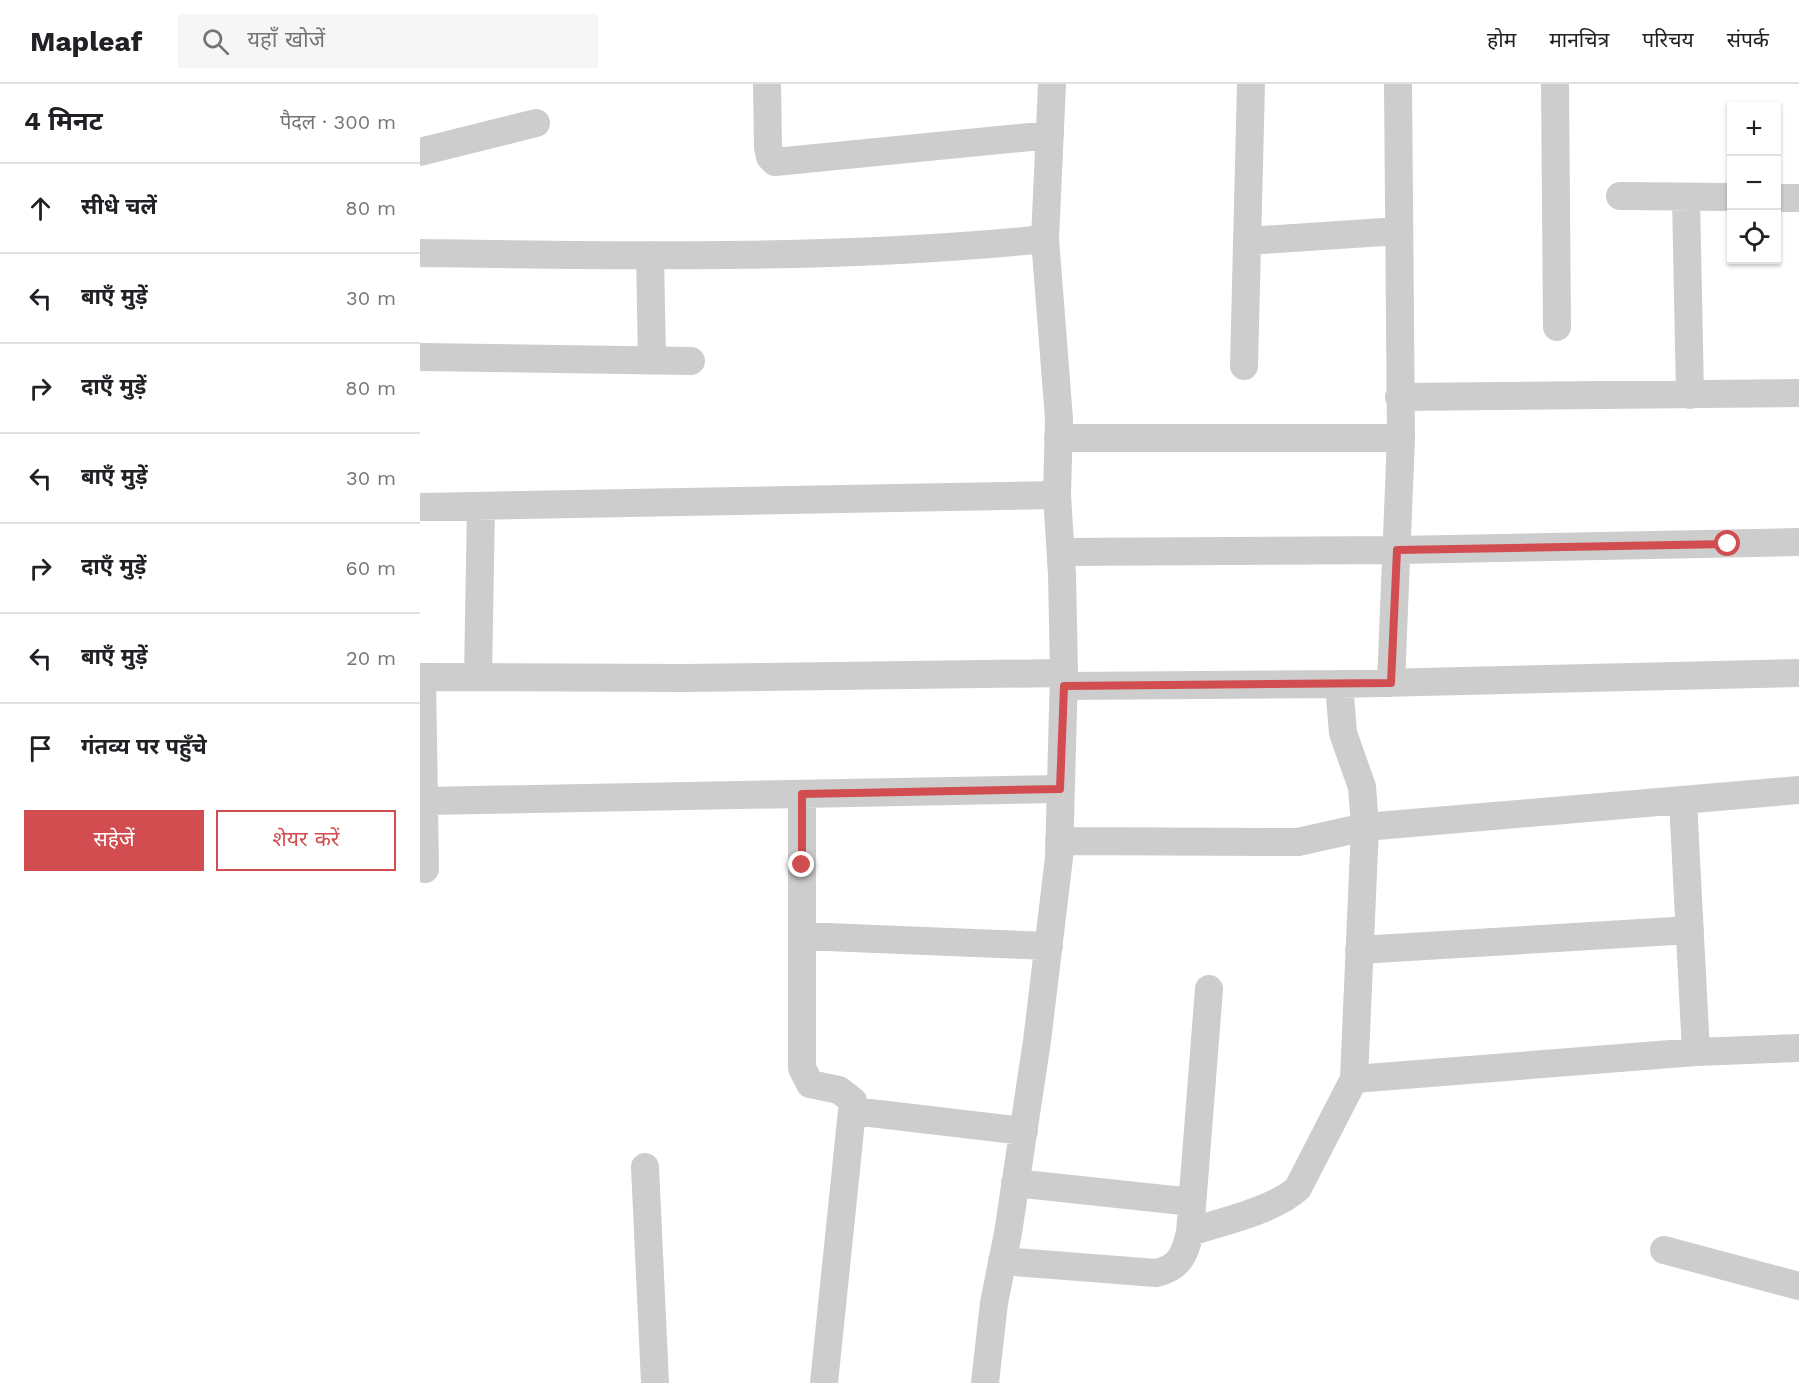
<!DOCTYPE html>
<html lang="hi">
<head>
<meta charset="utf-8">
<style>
  body { margin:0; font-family:"Work Sans","Noto Sans Devanagari",sans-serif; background:#f6f6f6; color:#202124 }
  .controls { position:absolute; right:18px; top:18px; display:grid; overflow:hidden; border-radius:0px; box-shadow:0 2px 4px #0004 }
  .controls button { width:54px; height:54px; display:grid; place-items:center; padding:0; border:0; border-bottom:2px solid #e0e0e0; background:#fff; color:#202124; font:30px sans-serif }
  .stop { position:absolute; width:18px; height:18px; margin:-14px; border:4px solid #d14d4f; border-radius:50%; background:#fff }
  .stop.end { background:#d14d4f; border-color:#fff; box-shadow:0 2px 6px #0008 }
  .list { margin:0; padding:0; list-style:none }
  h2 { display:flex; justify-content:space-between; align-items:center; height:78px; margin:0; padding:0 24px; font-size:26px }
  h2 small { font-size:20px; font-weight:400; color:#757577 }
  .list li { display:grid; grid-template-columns:39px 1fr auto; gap:18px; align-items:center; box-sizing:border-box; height:90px; padding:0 24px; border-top:2px solid #e0e0e0 }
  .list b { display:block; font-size:22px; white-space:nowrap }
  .list em { font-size:20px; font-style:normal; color:#757577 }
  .actions { display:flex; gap:12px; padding:18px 24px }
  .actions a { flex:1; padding:14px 0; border:2px solid #d14d4f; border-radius:0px; text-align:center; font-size:21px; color:#d14d4f }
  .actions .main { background:#d14d4f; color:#fff }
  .icon { flex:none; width:33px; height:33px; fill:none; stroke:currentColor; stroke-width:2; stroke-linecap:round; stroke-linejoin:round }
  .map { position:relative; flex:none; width:1379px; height:1299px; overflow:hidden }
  header { display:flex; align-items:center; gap:36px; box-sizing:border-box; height:84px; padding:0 30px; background:#fff; border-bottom:2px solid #e0e0e0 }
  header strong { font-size:28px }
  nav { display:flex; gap:33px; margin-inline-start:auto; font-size:21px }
  .search { width:420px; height:54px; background:#f6f6f6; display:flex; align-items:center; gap:15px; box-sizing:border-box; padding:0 21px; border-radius:0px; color:#757577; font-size:22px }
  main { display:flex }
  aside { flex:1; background:#fff }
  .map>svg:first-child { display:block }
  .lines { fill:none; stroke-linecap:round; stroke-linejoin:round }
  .minor { stroke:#cdcdcd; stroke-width:28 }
  .route { stroke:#d14d4f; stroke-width:8 }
</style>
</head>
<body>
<header>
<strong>Mapleaf</strong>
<div class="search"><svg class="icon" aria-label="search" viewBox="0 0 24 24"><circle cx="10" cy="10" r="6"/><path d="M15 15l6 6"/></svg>यहाँ खोजें</div>
<nav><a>होम</a><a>मानचित्र</a><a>परिचय</a><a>संपर्क</a></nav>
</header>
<main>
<aside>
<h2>4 मिनट<small>पैदल · 300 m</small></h2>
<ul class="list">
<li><svg class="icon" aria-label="ahead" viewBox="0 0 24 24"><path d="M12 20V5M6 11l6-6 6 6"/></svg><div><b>सीधे चलें</b></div><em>80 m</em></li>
<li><svg class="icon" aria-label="left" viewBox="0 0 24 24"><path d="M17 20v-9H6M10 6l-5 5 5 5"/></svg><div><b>बाएँ मुड़ें</b></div><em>30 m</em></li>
<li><svg class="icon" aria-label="right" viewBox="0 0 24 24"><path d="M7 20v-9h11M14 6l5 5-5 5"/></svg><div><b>दाएँ मुड़ें</b></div><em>80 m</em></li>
<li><svg class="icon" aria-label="left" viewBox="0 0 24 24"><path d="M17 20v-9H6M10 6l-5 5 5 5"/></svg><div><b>बाएँ मुड़ें</b></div><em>30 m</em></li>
<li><svg class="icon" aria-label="right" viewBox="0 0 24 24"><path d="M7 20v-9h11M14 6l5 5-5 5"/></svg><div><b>दाएँ मुड़ें</b></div><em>60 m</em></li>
<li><svg class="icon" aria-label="left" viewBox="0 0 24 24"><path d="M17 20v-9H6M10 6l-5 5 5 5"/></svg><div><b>बाएँ मुड़ें</b></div><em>20 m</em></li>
<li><svg class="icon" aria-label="arrive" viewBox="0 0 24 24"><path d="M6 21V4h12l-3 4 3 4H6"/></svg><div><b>गंतव्य पर पहुँचे</b></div></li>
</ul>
<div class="actions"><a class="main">सहेजें</a><a>शेयर करें</a></div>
</aside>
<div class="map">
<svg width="1379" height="1299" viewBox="0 0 1379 1299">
  <rect width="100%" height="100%" fill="#fff"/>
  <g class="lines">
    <path class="minor" d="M347,0L348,63L350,73L355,78L630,51
      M1135,0L1137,243
      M0,68L116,39
      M1200,112L1312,113
      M1266,113L1270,311
      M1356,114H1379
      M827,157L979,147
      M0,169C209,172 417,176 625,155
      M230,171L232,277
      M0,273L271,277
      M824,282L831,0
      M979,313L1379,309
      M638,354H981
      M0,423L637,411
      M641,468L977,466L1379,458
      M58,592L61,422
      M0,593L264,594L644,589
      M2,593L5,785
      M971,599L981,354L978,0
      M644,602L919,600L1379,589
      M382,710V984L390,1000L419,1006L433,1017L404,1299
      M4,717L640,705
      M1263,717L1276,968
      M639,757L878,758L945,743L1379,706
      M382,852L629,862
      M939,866L1270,846
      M934,995L1276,968L1379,964
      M433,1027L604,1047
      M225,1083L235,1299
      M595,1099L772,1118
      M770,1148L789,905
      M1244,1166L1379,1202
      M582,1177L736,1189C759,1184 765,1171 770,1148C801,1138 855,1126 878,1104L934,995L945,743L942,703L923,649L919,600
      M565,1299L574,1219L588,1149L617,957L639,774L644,589L642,491L637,411L639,335L625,155L632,0"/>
  </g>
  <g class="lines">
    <path class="route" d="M382,781V710L640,705L644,602L971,599L977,466L1308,460"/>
  </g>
</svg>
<div class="controls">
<button>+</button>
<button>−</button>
<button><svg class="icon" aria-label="locate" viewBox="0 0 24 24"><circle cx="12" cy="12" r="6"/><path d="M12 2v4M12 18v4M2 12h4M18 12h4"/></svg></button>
</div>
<div class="stop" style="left:1308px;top:460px"></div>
<div class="stop end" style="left:382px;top:781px"></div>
</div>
</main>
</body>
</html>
